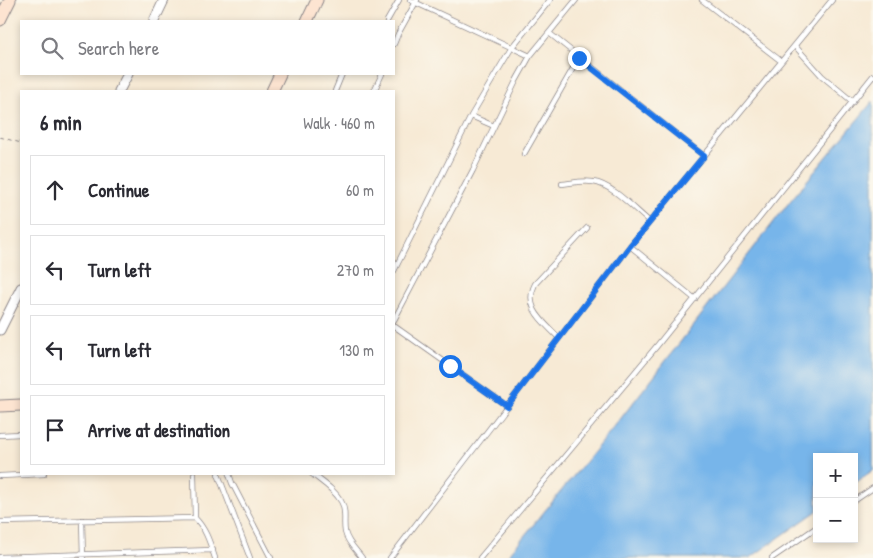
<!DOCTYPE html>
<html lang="en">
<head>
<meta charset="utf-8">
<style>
  body { margin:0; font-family:"Patrick Hand",sans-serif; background:#f2f2f3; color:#2b2b33 }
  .controls { position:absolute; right:15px; bottom:15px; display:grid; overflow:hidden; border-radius:0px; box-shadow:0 2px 8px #0003 }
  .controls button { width:45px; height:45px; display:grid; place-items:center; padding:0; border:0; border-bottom:1px solid #e1e1e2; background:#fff; color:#2b2b33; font:25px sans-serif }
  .stop { position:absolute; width:15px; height:15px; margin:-11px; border:4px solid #1a73e8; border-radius:50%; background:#fff }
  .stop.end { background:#1a73e8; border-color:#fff; box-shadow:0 1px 5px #0008 }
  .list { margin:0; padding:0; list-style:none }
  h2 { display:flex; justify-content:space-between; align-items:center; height:65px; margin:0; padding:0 20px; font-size:21px }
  h2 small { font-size:16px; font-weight:400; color:#7c7c81 }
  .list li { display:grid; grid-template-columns:32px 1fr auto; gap:15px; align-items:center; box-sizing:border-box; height:70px; margin:0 10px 10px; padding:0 10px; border:1px solid #e1e1e2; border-radius:0px }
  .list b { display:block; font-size:19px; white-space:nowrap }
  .list em { font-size:16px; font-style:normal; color:#7c7c81 }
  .icon { flex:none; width:28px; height:28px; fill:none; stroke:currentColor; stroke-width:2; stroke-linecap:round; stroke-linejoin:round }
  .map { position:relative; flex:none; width:873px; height:558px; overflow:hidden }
  .search { position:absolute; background:#fff; box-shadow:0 2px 8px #0003; left:20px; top:20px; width:375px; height:55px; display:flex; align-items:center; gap:12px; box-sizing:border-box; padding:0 18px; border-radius:0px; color:#7c7c81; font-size:19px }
  .panel { position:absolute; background:#fff; box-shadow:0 2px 8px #0003; left:20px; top:90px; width:375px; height:385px; border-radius:0px }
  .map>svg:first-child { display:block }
  .water { fill:#77b5ea; stroke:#4c6c92 }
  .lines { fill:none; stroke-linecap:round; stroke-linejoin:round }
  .service-casing { stroke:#8c8688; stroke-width:6 }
  .minor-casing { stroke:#8c8688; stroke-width:11 }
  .secondary-casing { stroke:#8c8688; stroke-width:13 }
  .path { stroke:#8c8688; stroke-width:1; stroke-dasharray:4 4; stroke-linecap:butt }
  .service { stroke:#fff; stroke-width:4.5 }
  .minor { stroke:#fff; stroke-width:9 }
  .secondary { stroke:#fde4d1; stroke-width:11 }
  .route { stroke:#1a73e8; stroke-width:6 }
</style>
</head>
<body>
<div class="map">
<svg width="873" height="558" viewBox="0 0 873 558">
  <rect width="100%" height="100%" fill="#fbf7ec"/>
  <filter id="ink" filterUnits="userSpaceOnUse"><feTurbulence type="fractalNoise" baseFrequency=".02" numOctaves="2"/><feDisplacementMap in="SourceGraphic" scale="10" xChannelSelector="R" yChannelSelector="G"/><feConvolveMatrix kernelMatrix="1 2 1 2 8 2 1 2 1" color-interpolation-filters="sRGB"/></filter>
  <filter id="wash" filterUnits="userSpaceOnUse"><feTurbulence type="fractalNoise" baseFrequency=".0096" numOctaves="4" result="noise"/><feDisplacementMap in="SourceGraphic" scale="20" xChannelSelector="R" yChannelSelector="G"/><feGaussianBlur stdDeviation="1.12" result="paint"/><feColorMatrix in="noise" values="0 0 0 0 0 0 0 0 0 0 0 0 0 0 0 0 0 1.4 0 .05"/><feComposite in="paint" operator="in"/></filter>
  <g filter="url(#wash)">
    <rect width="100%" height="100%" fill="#f7ead5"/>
    <path class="water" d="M873,101V470L854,484V457H817V511L750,558H506L618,422L791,200Z"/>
  </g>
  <g filter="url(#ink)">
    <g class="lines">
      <defs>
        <path id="service" d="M410,0L530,56
          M702,0L781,61
          M387,21L399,0
          M549,33L704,156
          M394,44L398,34L417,0
          M795,46L822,76L853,102
          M335,91L342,74
          M374,91L382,74
          M471,116L494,126
          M524,154L579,58
          M562,184C572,183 583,180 593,182C612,184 635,210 650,222
          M630,246L695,299
          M394,271L471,116L494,77L512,47L550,0
          M394,320L473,170L516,81L530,56L576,0
          M394,326L507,406
          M559,338C544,322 523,308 535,284L587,228
          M0,435L21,434
          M194,474L195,518
          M218,474L250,558
          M229,474L232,483L271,558
          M312,474C322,482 334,489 341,501C347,511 343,521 345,532C347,542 356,550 362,558
          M0,476L44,474
          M854,501L873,488
          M82,520L83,558
          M0,522L195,518C206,529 210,543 215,558
          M0,557L213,550
          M390,558L630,246L832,0
          M480,558L656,347L873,76
          M772,558L817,527"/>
        <path id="minor" d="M154,21L164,0
          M119,91L128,74
          M0,330L21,288"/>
        <path id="secondary" d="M0,20L10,0
          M307,21L317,0
          M272,91L280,74
          M0,406L21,405"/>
      </defs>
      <use href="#service" class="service-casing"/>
      <use href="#minor" class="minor-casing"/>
      <use href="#secondary" class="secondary-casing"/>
      <path class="path" d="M0,137L21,143"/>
      <use href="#service" class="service"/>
      <use href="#minor" class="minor"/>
      <use href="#secondary" class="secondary"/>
    </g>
  </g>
  <g class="lines" filter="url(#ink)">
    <path class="route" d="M450,366L507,406L630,246L704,156L579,58"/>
  </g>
</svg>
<div class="controls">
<button>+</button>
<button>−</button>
</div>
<div class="stop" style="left:450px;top:366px"></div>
<div class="stop end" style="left:579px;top:58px"></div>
<div class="search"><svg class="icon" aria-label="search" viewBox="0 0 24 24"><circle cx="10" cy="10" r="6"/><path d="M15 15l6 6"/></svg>Search here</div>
<section class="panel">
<h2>6 min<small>Walk · 460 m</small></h2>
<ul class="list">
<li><svg class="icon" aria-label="ahead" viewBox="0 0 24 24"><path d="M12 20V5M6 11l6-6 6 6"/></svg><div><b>Continue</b></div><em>60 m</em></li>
<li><svg class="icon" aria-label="left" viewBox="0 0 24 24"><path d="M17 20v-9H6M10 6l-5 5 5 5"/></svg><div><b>Turn left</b></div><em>270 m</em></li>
<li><svg class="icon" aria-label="left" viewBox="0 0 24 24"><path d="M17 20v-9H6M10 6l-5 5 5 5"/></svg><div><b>Turn left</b></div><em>130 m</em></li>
<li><svg class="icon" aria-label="arrive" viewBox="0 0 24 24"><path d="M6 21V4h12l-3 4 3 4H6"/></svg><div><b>Arrive at destination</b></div></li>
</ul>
</section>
</div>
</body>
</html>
